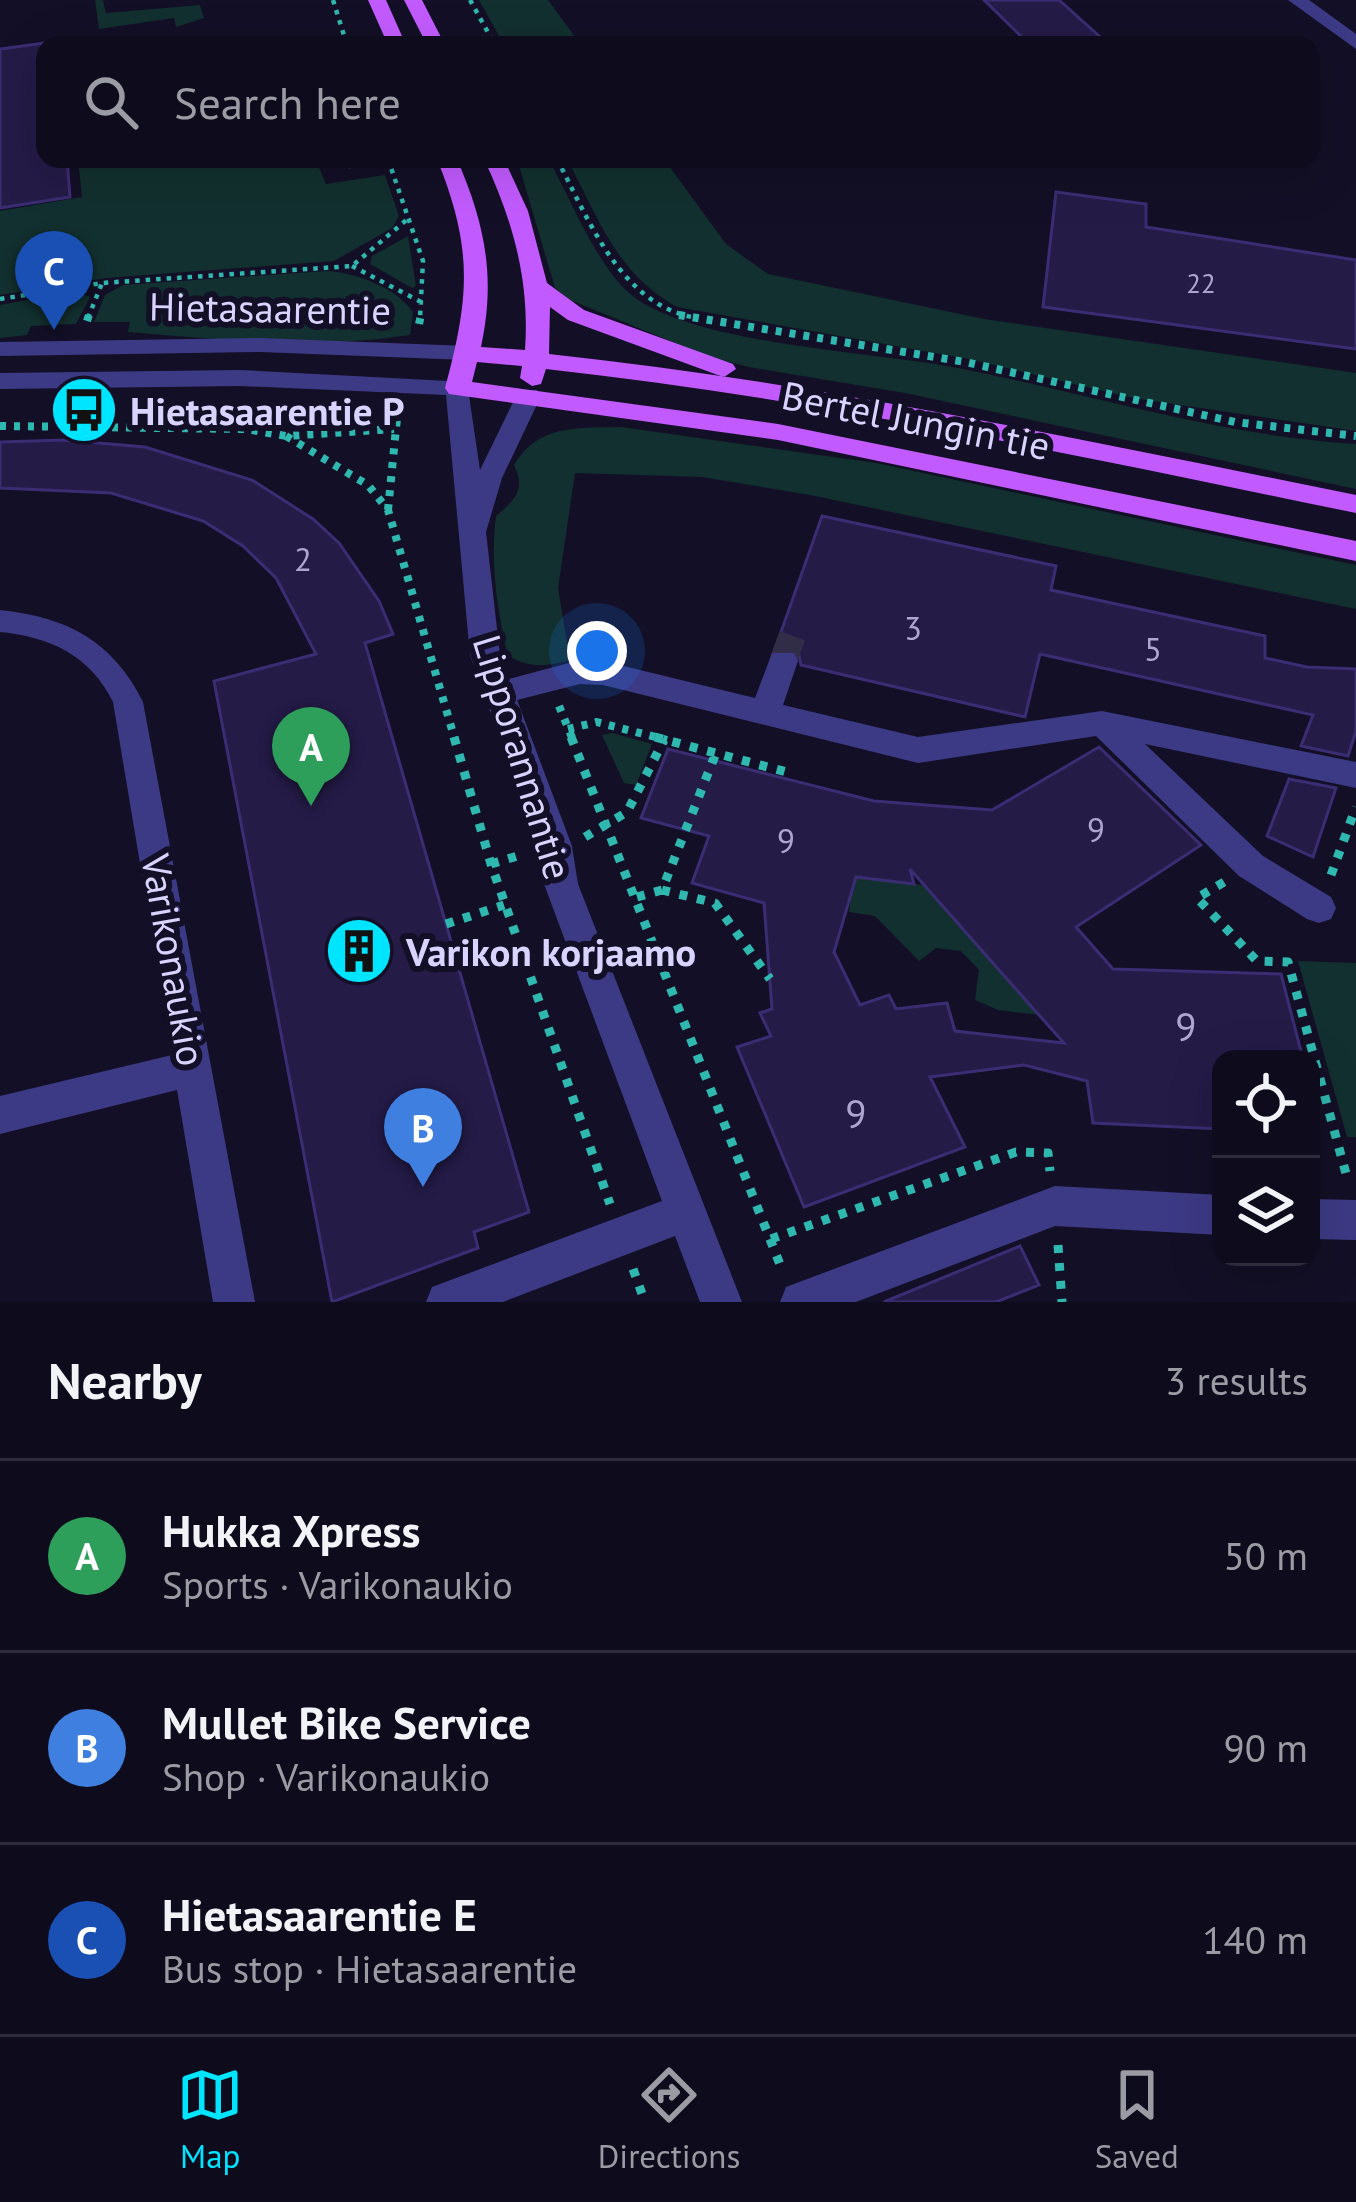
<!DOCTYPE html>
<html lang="en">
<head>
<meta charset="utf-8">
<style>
  body { margin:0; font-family:"PT Sans",sans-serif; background:#1c1929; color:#f1f3f6 }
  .controls { position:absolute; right:36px; bottom:36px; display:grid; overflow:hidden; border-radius:24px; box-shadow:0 12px 48px #0002 }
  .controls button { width:108px; height:108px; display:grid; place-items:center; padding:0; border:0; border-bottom:3px solid #2e2b3b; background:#0e0b1c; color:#f1f3f6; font:60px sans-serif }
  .you { position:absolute; left:597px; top:651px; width:42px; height:42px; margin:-30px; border:9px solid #fff; border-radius:50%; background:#1a73e8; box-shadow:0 0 0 18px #1a73e833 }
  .badge { display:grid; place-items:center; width:78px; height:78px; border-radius:50%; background:#00e5ff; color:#fff; font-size:39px; font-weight:700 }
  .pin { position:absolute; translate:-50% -99px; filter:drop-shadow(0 3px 6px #0008) }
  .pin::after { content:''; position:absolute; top:63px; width:42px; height:36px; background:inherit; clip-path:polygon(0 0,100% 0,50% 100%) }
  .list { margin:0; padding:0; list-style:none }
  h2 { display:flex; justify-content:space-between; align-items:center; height:156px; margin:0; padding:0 48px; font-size:51px }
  h2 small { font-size:39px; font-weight:400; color:#9b9ba3 }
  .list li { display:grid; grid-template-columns:78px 1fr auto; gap:36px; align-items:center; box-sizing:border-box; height:192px; padding:0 48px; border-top:3px solid #2e2b3b }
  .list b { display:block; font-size:45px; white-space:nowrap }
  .list p { margin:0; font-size:39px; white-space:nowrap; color:#9b9ba3 }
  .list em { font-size:39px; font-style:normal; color:#9b9ba3 }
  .icon { flex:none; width:66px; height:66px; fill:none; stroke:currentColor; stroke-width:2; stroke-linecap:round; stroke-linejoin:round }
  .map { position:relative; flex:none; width:1356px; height:1302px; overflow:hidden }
  .search { position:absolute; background:#0e0b1c; box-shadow:0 12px 48px #0002; left:36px; right:36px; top:36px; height:132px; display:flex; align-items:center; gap:30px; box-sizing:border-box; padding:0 42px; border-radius:24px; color:#9b9ba3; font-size:45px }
  .sheet { height:732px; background:#0e0b1c }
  nav { display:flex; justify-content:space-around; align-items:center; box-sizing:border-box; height:168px; border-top:3px solid #2e2b3b; background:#0e0b1c; font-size:33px; color:#9b9ba3 }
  nav a { display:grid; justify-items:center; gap:6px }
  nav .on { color:#00e5ff }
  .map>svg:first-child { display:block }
  .green { fill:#12302f }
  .building { fill:#241b47; stroke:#3b2d73; stroke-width:3; fill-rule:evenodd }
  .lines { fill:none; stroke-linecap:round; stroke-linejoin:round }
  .minor-tunnel { stroke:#312d47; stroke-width:27; stroke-dasharray:27 14; stroke-linecap:butt }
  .path-far2 { stroke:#2fb8b0; stroke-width:4.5; stroke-dasharray:4.5 6; stroke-linecap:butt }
  .path-far1 { stroke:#2fb8b0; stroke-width:8; stroke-dasharray:6 8; stroke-linecap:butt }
  .path { stroke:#2fb8b0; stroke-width:9; stroke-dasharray:8 10; stroke-linecap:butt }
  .minor { fill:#3d3a85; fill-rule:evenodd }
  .major { fill:#c25bff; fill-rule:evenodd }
  .labels { text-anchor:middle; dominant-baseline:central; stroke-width:12; stroke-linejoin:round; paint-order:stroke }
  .far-number-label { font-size:27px; fill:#aca6d1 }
  .number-label { font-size:33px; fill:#aca6d1 }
  .street-label { font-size:39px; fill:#d9d4ff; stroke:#130f26 }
  .poi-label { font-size:39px; font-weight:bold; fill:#d9d4ff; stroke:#130f26; text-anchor:start }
  .near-number-label { font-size:39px; fill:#aca6d1 }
</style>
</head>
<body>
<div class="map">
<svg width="1356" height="1302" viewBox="0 0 1356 1302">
  <rect width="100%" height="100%" fill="#130f26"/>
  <path class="green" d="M95,0H103L106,13L200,5L204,18L176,27L174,18L99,29Z
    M479,0H548L581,45H504Z
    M78,159H378L349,169L341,160L318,165L326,184L385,175L399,216L392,228L334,261L106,278L0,295V211L82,197Z
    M517,159H548C572,200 593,259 628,292C686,345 881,352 963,369C1093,395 1222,436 1356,444V489L905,393L749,367L709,357L568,299L555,288Z
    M567,159H664L726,244L768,274L984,319L1356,373V431L1133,398L969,359L677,307C616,273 599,219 567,159Z
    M408,236L416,286L412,288L370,264L372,256Z
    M326,271C355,272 397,288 413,312L410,335C318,349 221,340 128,332L130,322H94L105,295L123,285Z
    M75,291L90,297L76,324L31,326L27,335L0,338V305Z
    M621,427L876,463L1356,565V609L810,495L702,477L575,473L558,588L570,660C545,667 531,668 508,656C497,609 490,564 496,516C515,500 526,490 514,465C538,424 578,428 621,427Z
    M612,733L652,744L636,785L624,783L602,735Z
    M853,877L924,885L1039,1015L998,1010L975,1000L979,970L961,951L936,948L919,961L875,916L849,912Z
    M1298,961L1356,963V1137H1347Z"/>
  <path class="building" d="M984,0H1059L1109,45H1030Z
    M45,43V159H67L70,197L0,208V49Z
    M1056,192L1146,204V227L1356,260V349L1043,307Z
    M64,440L145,447L252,480L313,519L339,543L379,601L393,634L365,643L529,1212L474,1232L478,1248L332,1302L214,681L316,654L276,578L243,546L203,521L111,493L0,488V442Z
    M822,516L1056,566L1051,590L1265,636V658L1307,667L1356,669V731L1348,756L1301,746L1313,715L1040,654L1025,717L801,665L798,651L775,649Z
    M1099,747L1201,845L1076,927L1113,969L1281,974L1303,1059H1221V1129L1093,1123L1087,1081L1024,1065L930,1077L965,1147L804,1207L737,1047L771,1036L760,1013L772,1009L764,903L692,883L709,836L641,818L668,749L874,801L992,810ZM910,869L1022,996L1064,1043L955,1031L947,1003L896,1009L889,995L860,1005L834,952L856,877L914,884Z
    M1289,779L1336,788L1313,857L1267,836Z
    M1020,1246L1039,1285L996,1302H884Z"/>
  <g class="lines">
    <path class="minor-tunnel" d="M783,661L793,634"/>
    <path class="path-far2" d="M333,0L347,45
      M470,0L495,45
      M388,159L423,261L420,318
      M557,159C589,220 621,306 697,318
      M352,266L425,304
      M0,299L102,283L352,266L410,217
      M88,318L102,283"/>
    <path class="path-far1" d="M679,315L965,362L1235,422L1356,436
      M87,321L89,315
      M419,324L421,315
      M0,426L246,429L286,436L394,429
      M286,436L368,485L388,510L455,740
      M388,510L398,408
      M559,706L573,740
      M568,729L597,722L667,740"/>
    <path class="path" d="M454,737L491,864L610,1204
      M571,737L781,1267
      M655,737L794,774
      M585,837L627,812L664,740
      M491,864L524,854
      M1331,875L1356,807
      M1224,882L1197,898L1257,961L1288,962L1348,1181
      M662,890L715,903L770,979
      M637,897L662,890L716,753
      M446,924L504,905
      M771,1239L1016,1152L1048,1153L1050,1171
      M1058,1245L1062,1302
      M633,1269L645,1302"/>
    <path class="minor" d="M1288,0H1309L1356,34V49Z
      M260,338L467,346L479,353L467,360L260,352L0,356V342Z
      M240,370L467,382L480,470L519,390H537L541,396L502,478L486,532L500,655L509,679L580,660L603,661L755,698L772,653H794L798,661L783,705L918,737L1102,711L1356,762V788L1145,744L1263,856L1331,897L1336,908L1331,919L1319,923L1307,919L1239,876L1096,736L918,763L603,685L580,684L517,700L572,846L578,884L742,1302H700L675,1236L503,1302H426L432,1287L662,1201L544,884L538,846L470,655L446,395L240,386L0,389V373Z
      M0,610C67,617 113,641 143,702L255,1302H213L177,1090L0,1134V1096L172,1055L113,702C90,655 50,637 0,632Z
      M1055,1186L1221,1195V1235L1055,1226L856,1302H780L786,1287Z
      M1311,1199L1356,1200V1240L1311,1239Z"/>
    <path class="major" d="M368,0H386L406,45H388Z
      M404,0H422L445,45H427Z
      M437,159H457C485,224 496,277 481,347L525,350C530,281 513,221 484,159H504L528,211L547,283L584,310L733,364L736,369L724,377L715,374L568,320L550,307L549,354C820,383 1088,441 1356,495V513C1088,458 819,399 546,369L541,384L532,386L520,378L522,366L477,362L472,382L778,424L1356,541V561L778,440L449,394L445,388C470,296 473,248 437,159Z"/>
  </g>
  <defs>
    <symbol id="bus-disc" viewBox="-11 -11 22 22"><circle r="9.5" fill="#00e5ff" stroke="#130f26"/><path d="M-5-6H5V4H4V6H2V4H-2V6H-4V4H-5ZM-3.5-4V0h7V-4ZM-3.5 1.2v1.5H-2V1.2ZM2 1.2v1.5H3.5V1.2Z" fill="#111"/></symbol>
    <symbol id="building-disc" viewBox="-11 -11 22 22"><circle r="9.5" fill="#00e5ff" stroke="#130f26"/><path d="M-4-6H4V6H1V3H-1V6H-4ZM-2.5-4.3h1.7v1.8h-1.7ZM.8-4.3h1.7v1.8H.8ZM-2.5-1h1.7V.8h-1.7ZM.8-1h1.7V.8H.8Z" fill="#111"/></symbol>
  </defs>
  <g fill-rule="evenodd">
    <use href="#bus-disc" x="46" y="372" width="76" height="76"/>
    <use href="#building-disc" x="321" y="913" width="76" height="76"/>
  </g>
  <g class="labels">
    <g class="far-number-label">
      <text x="1201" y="283">22</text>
    </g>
    <g class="number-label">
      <text x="303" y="558">2</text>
      <text x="913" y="627">3</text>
      <text x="1153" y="648">5</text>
      <text x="1096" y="828">9</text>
      <text x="786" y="839">9</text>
    </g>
    <g class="street-label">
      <text transform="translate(270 308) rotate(1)">Hietasaarentie</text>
      <text transform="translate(916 420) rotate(11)">Bertel Jungin tie</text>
      <text transform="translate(523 757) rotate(73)">Lipporannantie</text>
      <text transform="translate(174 960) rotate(80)">Varikonaukio</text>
    </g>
    <g class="poi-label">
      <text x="130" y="410">Hietasaarentie P</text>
      <text x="406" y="951">Varikon korjaamo</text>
    </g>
    <g class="near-number-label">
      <text x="1186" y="1025">9</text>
      <text x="856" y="1112">9</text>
    </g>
  </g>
</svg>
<div class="controls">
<button><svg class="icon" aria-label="locate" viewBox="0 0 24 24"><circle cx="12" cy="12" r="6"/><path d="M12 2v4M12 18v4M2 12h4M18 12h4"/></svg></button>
<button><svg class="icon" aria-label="layers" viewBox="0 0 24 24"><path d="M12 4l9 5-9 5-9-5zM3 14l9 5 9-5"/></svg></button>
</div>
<div class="you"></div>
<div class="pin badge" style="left:311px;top:806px;background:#2e9e5b">A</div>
<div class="pin badge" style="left:423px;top:1187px;background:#3f7fe0">B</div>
<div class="pin badge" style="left:54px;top:330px;background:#1a4fb4">C</div>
<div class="search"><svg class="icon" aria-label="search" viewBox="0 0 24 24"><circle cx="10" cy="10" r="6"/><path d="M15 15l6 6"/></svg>Search here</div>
</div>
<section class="sheet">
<h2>Nearby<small>3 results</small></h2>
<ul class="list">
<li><span class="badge" style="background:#2e9e5b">A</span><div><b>Hukka Xpress</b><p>Sports · Varikonaukio</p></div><em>50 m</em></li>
<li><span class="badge" style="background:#3f7fe0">B</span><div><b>Mullet Bike Service</b><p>Shop · Varikonaukio</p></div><em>90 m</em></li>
<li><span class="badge" style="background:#1a4fb4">C</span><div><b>Hietasaarentie E</b><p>Bus stop · Hietasaarentie</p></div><em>140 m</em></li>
</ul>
</section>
<nav>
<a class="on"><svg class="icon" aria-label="map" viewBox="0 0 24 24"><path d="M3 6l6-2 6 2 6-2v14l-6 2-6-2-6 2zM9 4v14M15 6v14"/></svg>Map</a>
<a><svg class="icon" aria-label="directions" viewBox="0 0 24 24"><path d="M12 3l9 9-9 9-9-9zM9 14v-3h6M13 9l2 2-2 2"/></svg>Directions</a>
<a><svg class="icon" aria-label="saved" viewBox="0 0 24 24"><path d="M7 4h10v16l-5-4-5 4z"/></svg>Saved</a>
</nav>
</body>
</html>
